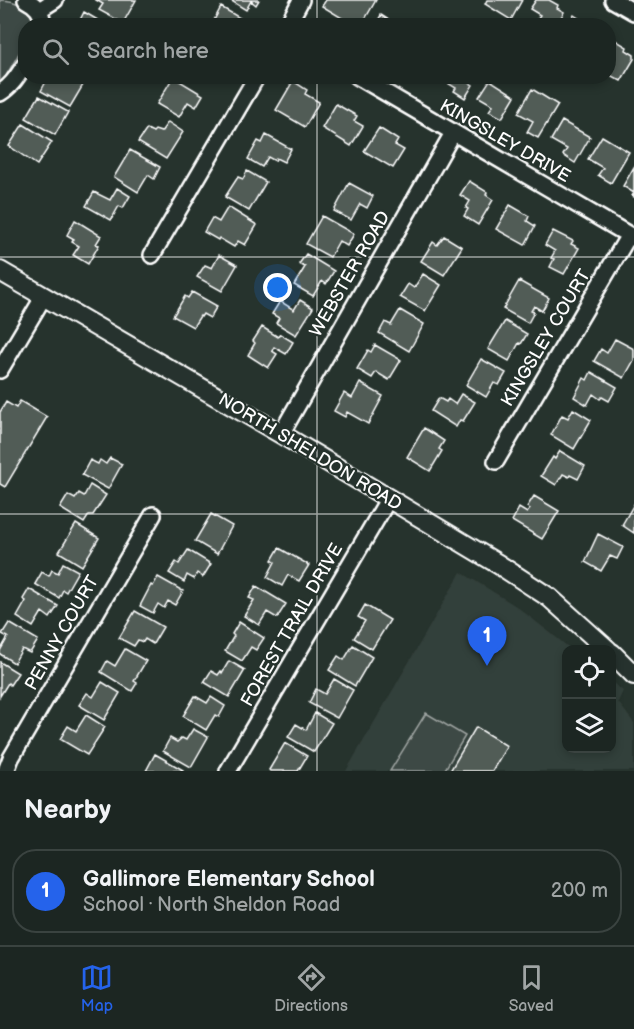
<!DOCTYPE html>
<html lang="en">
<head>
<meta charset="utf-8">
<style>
  body { margin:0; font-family:"Balsamiq Sans",sans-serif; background:#252e2a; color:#f1f3f6 }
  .controls { position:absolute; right:18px; bottom:18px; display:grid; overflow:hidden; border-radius:12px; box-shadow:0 3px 9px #0003 }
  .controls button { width:54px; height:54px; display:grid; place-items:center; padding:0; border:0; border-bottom:2px solid #3a4340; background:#1c2622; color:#f1f3f6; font:30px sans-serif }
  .you { position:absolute; left:278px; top:288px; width:21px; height:21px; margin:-15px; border:4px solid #fff; border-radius:50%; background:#1a73e8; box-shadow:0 0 0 9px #1a73e833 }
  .badge { display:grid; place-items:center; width:39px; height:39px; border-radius:50%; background:#2563eb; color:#fff; font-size:20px; font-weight:700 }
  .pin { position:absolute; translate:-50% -50px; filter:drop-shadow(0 2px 3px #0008) }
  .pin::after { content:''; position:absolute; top:32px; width:21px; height:18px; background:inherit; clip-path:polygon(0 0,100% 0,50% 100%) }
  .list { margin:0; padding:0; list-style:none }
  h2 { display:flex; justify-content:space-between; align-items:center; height:78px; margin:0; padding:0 24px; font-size:26px }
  h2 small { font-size:20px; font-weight:400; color:#a0a5a5 }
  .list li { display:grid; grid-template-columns:39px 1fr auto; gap:18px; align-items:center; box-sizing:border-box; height:84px; margin:0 12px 12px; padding:0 12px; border:2px solid #3a4340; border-radius:24px }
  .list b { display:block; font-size:22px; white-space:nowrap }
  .list p { margin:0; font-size:20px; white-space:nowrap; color:#a0a5a5 }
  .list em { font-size:20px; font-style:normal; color:#a0a5a5 }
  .icon { flex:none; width:33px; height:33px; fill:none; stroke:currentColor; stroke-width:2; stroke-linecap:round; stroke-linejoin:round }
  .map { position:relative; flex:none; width:634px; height:771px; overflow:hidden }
  .search { position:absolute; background:#1c2622; box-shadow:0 3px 9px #0003; left:18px; right:18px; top:18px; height:66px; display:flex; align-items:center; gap:15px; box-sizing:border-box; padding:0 21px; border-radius:24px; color:#a0a5a5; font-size:22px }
  .sheet { height:174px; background:#1c2622 }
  nav { display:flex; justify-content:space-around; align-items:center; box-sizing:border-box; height:84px; border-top:2px solid #3a4340; background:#1c2622; font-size:16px; color:#a0a5a5 }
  nav a { display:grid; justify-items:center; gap:3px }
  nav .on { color:#2563eb }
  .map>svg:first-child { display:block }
  .built { fill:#333f3a }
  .green { fill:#3e4944; stroke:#9ea4a2; stroke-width:1.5 }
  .building { fill:#515c57; stroke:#fff; stroke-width:1.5 }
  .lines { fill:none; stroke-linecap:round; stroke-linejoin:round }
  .minor-casing { stroke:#fff; stroke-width:20 }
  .major-casing { stroke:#fff; stroke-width:22 }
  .minor { stroke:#26332d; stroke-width:15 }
  .major { stroke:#26332d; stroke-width:18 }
  .grid { fill:none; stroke:#fff; stroke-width:1.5; stroke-opacity:0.55 }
  .labels { text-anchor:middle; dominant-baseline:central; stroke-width:4.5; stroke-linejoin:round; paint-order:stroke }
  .street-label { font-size:18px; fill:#fff; stroke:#26332d }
</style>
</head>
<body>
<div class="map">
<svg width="634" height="771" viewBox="0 0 634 771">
  <rect width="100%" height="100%" fill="#26332d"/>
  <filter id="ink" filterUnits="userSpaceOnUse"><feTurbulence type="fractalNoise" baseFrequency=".0167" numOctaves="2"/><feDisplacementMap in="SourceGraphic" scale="12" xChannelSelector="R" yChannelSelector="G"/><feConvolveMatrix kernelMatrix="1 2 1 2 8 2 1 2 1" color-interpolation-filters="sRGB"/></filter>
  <g filter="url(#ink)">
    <path class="built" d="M461,572L516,606L571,649L566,650V748H612V682L623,691L618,702L634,723V771H346Z"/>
    <path class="green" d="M0,0C16,0 33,8 33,25L26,26L25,43L3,81L0,83Z
      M426,713L465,736L444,771H390Z"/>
    <path class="building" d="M96,0H136L123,23L99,10L103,4Z
      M230,0H259L256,5L251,1L246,10Z
      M326,0H376L361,26H344L347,21L322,6Z
      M487,0H522L511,20L485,4Z
      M536,0H549L558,5L557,8L564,12L556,26H536L538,23L535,22L540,15L530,9Z
      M221,7L245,21L243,26H211Z
      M84,12L108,26H77Z
      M381,15L398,26H375Z
      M574,15L586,23L585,26H568Z
      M610,37L627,47L626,50L634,55V59L621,81L608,74L612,66L608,64L611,58L608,56V40Z
      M49,76H68L83,85L70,107L41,91Z
      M442,76H464L463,79L473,85L465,98L454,91L456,88L441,79Z
      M173,77L203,95L196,107L188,102L179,117L157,104Z
      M490,80L515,96L502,118L489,111L493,105L479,97Z
      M293,81L307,90L305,94L319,102L305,127L276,110Z
      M532,89L558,105L538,138L527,132L533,121L518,113Z
      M39,96L68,112L55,135L26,118Z
      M336,104L357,116L354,121L363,126L351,146L322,128Z
      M562,121L590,137L575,163L563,155L567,149L551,140Z
      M168,122L183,132L166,159L138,142L147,129L153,132L155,130L161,132Z
      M23,124L52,142L37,165L9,146Z
      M379,128L398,140L395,145L404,150L393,168L364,151Z
      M266,135L291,149L284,162L276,158L275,161L268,157L262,167L248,159L258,141L262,143Z
      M602,136L629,152L611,183L598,175L603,168L588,159Z
      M130,150L160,167L154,179L148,175L138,192L114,177Z
      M634,167V197L632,196L634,193L623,186Z
      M247,171L266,182L249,211L225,197L238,177L243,179Z
      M469,181L487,192L486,195L493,200L478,225L464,216L468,209L466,208L470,201L460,195Z
      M349,183L373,196L367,208L360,204L351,220L334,211Z
      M117,188L130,196L123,208L119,206L111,220L86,206L94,192L110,200Z
      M510,205L529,216L527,221L535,226L525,245L496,229Z
      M228,207L257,225L245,245L238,241L234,247L219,238L218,240L204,232L212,218L219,222Z
      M322,216L354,234L347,246L339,241L330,257L306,244Z
      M75,220L101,236L96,244L99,245L88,264L73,255L79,246L72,242L74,239L67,235Z
      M553,231L573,241L571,244L579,248L564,274L550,267L554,259L551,258L555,251L545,245Z
      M444,236L462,247L444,275L421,261L433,242L437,245Z
      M306,254L334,271L326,284L322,281L313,296L294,285L305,267L299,264Z
      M219,255L237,265L222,291L197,277L205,265L212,268Z
      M423,274L441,285L425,311L400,297L408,284L414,288Z
      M519,281L549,298L542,311L534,306L531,311L534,312L528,323L503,309Z
      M192,292L217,306L210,318L203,314L201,317L200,316L193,327L173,316L185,296L188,298Z
      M300,300L313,308L296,335L276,323L279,318L272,314L280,301L294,310Z
      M400,310L424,324L409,351L379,333L385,322L391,325Z
      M505,321L527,334L521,344L519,343L509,361L488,349Z
      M262,327L278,337L280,334L293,342L286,354L274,347L272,351L277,354L268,368L248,355L255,343L253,341Z
      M615,339L634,349V360L624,378L594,361L601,349L607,353Z
      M375,345L401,360L389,380L376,372L372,378L357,369L368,350L371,352Z
      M481,359L506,373L499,385L494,383L486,397L466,385Z
      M591,372L617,387L609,401L602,397L600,399L593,394L587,405L574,397L584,378L587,380Z
      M360,383L383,396L368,424L347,412L345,417L334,411L344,393L352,398Z
      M461,394L475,402L463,421L460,420L456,427L431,411L439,398L446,402L448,399L455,404Z
      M20,401L47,417L5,487L0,484V412L6,402L16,408Z
      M573,409L591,420L574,449L551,435L562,415L568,418Z
      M424,428L444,441L439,449L442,451L430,471L407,457Z
      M560,451L585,466L578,479L570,475L569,477L563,474L556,485L541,476L553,457L555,459Z
      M110,458L122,464L108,489L82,475L90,460L98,464L100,460L106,464Z
      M90,485L106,495L93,515H89L84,523L60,508L68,495L75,499L79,493L84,496Z
      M534,496L559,511L542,539L512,521L519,508L527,513L530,509L527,507Z
      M634,504V533L622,525Z
      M211,514L232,526L217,554L195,541Z
      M76,524L99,538L82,566L59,552Z
      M598,534L623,547L617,559L610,556L601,571L585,562Z
      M279,548L309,565L299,581L288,575L282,586L267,577L275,562L272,560Z
      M188,550L211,564L203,577L197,573L194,579L187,575L184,582L169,573L176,562L179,564Z
      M63,563L78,571L66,592L63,590L59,598L35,584L42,572L49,576L52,570L58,573Z
      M158,577L183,591L175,605L168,601L164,608L158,604L153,613L140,606L151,585L153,586Z
      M256,586L286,604L277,618L267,612L259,625L244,616L254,600L249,598Z
      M29,589L58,606L50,618L42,612L33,627L17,617L26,601L23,599Z
      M365,605L390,620L372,649L354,638L365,621L358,617Z
      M135,611L163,627L153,644L145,639L143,642L138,640L134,646L119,638Z
      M239,622L264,638L256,650L251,647L242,661L225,651L234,636L232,634Z
      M9,623L38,640L30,653L22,649L14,663L0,654V651L8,637L2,634Z
      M353,645L372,657L355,686L329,670L338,656L344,660Z
      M125,649L146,661L134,681L137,683L132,691L101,672L107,661L115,666Z
      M229,661L245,670L229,697L204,682L211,671L218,675L221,671L222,673Z
      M0,662L18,673L10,685L8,683L0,696Z
      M334,679L353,690L337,718L309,703L316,689L325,694Z
      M102,682L120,693L104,720L79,705L87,693L93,697Z
      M195,696L207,703L211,697L225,706L219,717L215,715L206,730L183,716Z
      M315,713L332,723L314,752L288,737L296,724L306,730Z
      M86,715L105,727L87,755L60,739L68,726L76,731Z
      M476,727L507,746L492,771H450Z
      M193,729L208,737L191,767L163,751L170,738L177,742L182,738L186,740Z
      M285,743L307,756L298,771H270L269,770Z
      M155,754L183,770V771H146Z"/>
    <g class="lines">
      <defs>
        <path id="minor" d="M26,0C36,5 44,14 42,26
          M613,0L634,12
          M39,10L55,0
          M287,26L301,0
          M357,76L634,238
          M0,93C12,86 18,75 26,63
          M152,255L257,76
          M0,370L44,296
          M281,434L453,133
          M496,461L629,235
          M6,771L11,758L153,515
          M228,771L389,498"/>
        <path id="major" d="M0,271L281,434L498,564L550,598L608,650
          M612,653L634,675"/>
      </defs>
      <use href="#minor" class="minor-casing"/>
      <use href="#major" class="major-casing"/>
      <use href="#minor" class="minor"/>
      <use href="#major" class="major"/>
    </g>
  </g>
  <path class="grid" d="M317,0V26M317,76V771M0,257H634M0,514H634"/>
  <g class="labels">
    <g class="street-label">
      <text transform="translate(505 141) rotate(30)">KINGSLEY DRIVE</text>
      <text transform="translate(350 274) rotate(-60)">WEBSTER ROAD</text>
      <text transform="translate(546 338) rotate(-59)">KINGSLEY COURT</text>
      <text transform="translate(310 452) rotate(31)">NORTH SHELDON ROAD</text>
      <text transform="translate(292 625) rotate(-60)">FOREST TRAIL DRIVE</text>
      <text transform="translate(62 633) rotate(-60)">PENNY COURT</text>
    </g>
  </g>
</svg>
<div class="controls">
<button><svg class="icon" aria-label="locate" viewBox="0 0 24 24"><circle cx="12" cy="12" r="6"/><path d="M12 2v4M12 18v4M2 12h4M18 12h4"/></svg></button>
<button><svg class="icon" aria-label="layers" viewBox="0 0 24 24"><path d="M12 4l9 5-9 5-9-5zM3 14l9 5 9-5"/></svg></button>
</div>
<div class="you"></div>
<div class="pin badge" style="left:487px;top:666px">1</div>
<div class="search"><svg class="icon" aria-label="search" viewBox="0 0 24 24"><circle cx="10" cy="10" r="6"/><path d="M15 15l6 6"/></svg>Search here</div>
</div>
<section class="sheet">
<h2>Nearby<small></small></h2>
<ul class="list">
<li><span class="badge">1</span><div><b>Gallimore Elementary School</b><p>School · North Sheldon Road</p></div><em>200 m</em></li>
</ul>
</section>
<nav>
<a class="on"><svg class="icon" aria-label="map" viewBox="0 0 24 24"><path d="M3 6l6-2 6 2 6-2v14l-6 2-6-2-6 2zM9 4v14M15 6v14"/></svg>Map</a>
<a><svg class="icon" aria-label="directions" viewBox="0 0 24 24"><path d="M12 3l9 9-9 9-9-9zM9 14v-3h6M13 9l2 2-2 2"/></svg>Directions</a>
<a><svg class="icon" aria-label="saved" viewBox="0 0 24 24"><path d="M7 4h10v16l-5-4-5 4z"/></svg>Saved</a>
</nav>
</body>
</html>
